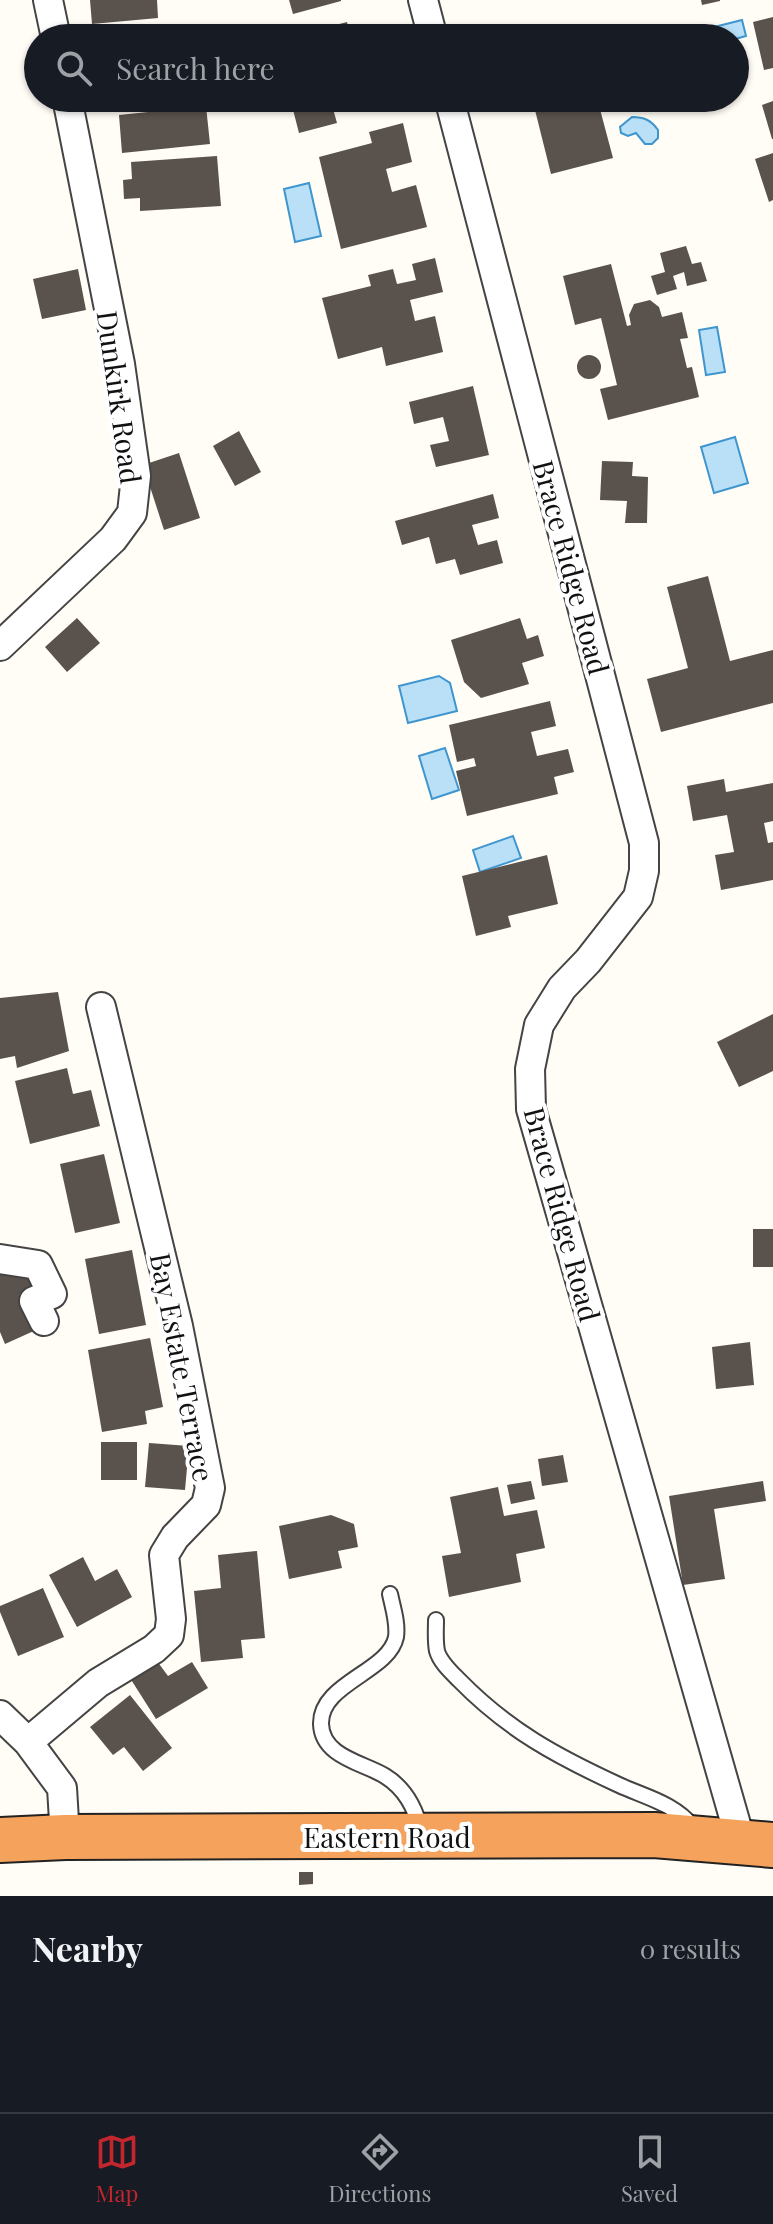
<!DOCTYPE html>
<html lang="en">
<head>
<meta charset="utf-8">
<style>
  body { margin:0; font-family:"Playfair Display",serif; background:#242831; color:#f1f3f6 }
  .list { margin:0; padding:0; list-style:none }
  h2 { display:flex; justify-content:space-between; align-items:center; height:104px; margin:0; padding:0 32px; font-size:34px }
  h2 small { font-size:26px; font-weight:400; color:#9ea1a6 }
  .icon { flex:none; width:44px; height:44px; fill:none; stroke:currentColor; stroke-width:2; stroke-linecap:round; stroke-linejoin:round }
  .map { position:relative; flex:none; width:773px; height:1896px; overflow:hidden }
  .search { position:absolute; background:#171b24; box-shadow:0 2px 6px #0004; left:24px; right:24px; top:24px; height:88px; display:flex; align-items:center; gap:20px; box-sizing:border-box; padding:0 28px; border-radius:44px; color:#9ea1a6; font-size:30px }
  .sheet { height:216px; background:#171b24 }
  nav { display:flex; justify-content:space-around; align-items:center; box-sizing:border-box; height:112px; border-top:2px solid #363941; background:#171b24; font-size:22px; color:#9ea1a6 }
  nav a { display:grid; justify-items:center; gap:4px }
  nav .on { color:#c4262e }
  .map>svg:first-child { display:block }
  .water { fill:#b9e0f7; stroke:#3f96cf; stroke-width:2 }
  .building { fill:#5a524d }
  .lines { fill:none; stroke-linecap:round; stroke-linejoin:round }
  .lane-casing { stroke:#444; stroke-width:18 }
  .street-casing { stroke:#444; stroke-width:32 }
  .highway-casing { stroke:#222; stroke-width:48 }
  .lane { stroke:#fff; stroke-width:14 }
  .street { stroke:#fff; stroke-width:28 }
  .highway { stroke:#f5a25d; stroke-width:44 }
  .labels { text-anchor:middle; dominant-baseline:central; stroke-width:8; stroke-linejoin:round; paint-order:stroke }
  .street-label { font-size:28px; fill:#111; stroke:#fff }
</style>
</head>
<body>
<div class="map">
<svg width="773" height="1896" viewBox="0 0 773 1896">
  <rect width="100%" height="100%" fill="#fffdf5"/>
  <path class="water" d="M742,20L746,36L735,39L708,38L706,29Z
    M632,117C644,117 651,120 658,130V138L652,144H645L636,133L628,136L621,133L620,127Z
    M309,183L321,236L295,242L284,189Z
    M717,327L725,372L706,375L699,330Z
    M735,437L748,483L714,493L701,447Z
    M439,676L450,683L457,711L408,723L399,686Z
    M445,748L459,790L432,799L419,756Z
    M513,836L521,858L480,872L473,850Z"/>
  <path class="building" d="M90,0H157L158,18L92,24Z
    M289,0H341V1L293,14Z
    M701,0H720V1L702,5Z
    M773,17V68L764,70L753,22Z
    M347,22L351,38H290V37Z
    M290,98H330L337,123L299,133Z
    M532,98H597L613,158L551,174Z
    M773,101V139H772L762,105Z
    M206,106L210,144L122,153L119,115Z
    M403,123L412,162L386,169L392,192L416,185L427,227L341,249L319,157L372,143L369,132Z
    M773,153V200L769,202L755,159Z
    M217,156L221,206L140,211V198L124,199L123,180L132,179L131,162Z
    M686,246L692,264L701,262L707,281L687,286L684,272L673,276L677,289L657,295L651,276L665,272L660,253Z
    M435,258L443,292L410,300L415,321L435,316L443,352L386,366L382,347L338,359L322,298L371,286L368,275L393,269L397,284L416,280L412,264Z
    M611,264L627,326L631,325L629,315L634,304L650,300L659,307L662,317L682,312L688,338L680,339L687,368L692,367L699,397L608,420L600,389L617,385L601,318L575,325L563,276Z
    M78,269L86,310L42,319L33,279Z
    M577 367a12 12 0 1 1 24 0a12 12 0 1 1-24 0Z
    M473,386L489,455L436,467L430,445L449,441L443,417L414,424L409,402Z
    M239,431L261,472L235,486L213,446Z
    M179,453L200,518L164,530L143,465Z
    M602,461L633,462L632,476L648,477L647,523H625L627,501L600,500Z
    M493,494L499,518L472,525L478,545L497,540L503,563L460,575L455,559L436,564L429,537L402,545L395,521Z
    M708,576L730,661L773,650V703L661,732L647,679L688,668L667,587Z
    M77,618L100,643L67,672L45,647Z
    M520,618L527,639L538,635L544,656L522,663L529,684L481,698L464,682L451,640Z
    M550,701L556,726L531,732L537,756L568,749L574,772L554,777L558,794L467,816L456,771L476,766L474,758L457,762L449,725Z
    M724,779L726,792L773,783V821L764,823L768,843L773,842V880L721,890L715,855L734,852L727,815L693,821L687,786Z
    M547,855L558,904L508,916L511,927L476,936L462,876Z
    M58,992L69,1051L17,1068L15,1056L0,1059V998Z
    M773,1014V1071L739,1087L717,1042Z
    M67,1068L73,1094L91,1090L100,1126L30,1144L15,1081Z
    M104,1154L120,1223L75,1233L60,1164Z
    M753,1229H773V1267H753Z
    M132,1250L146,1325L99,1334L85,1259Z
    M24,1266L34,1288L19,1295L36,1330L5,1344L0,1332V1273Z
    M150,1338L163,1407L145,1411L147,1424L102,1432L88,1350Z
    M750,1342L754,1385L716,1389L712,1347Z
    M101,1442H137V1480H101Z
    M149,1443L189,1446L185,1490L145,1487Z
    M563,1455L568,1482L542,1486L538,1459Z
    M531,1481L535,1499L511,1504L507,1485Z
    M763,1481L766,1501L714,1509L725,1579L683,1585L669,1496Z
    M498,1487L504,1516L537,1510L545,1548L516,1554L521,1582L449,1597L442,1556L461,1553L450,1497Z
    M331,1515L354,1524L358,1547L338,1551L342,1568L289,1579L279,1526Z
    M257,1551L265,1638L241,1640L243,1658L201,1662L194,1591L221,1588L218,1555Z
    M83,1557L95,1581L117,1569L132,1597L77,1627L49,1575Z
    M43,1588L64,1637L18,1656L0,1612V1606Z
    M157,1661L168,1676L192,1662L208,1688L156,1719L130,1678Z
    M130,1695L172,1748L143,1771L124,1747L113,1755L90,1727Z
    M299,1872H313V1884L299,1885Z"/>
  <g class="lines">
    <defs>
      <path id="lane" d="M390,1594C393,1608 398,1623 396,1637C389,1672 320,1683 321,1724C322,1757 364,1763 385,1776C406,1789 416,1809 421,1832
        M436,1620C436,1629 435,1641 437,1651C440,1662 451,1672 459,1680C508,1730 556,1756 619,1785C645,1797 674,1803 693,1827"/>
      <path id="street" d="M48,0L56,38
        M423,0L433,38
        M449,98L644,843V871L638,897L588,961L562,988L539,1025L530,1069L531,1109L741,1842
        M0,646L113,539L132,513L136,476L120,364L67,98
        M0,1259L38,1265L52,1294L34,1301L44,1321
        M0,1715L28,1742L62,1788L65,1837
        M28,1742L98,1683L154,1649L169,1635L171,1619L164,1555L175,1537L206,1505L210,1488L178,1326L101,1007"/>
      <path id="highway" d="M0,1840L65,1837L654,1835L773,1845"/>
    </defs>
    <use href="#lane" class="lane-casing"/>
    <use href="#street" class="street-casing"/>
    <use href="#highway" class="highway-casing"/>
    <use href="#lane" class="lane"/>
    <use href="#street" class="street"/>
    <use href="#highway" class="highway"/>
  </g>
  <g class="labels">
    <g class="street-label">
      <text transform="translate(120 397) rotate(82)">Dunkirk Road</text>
      <text transform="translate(572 567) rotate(75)">Brace Ridge Road</text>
      <text transform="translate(563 1214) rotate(75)">Brace Ridge Road</text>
      <text transform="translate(183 1367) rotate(79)">Bay Estate Terrace</text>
      <text x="387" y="1836">Eastern Road</text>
    </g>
  </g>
</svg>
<div class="search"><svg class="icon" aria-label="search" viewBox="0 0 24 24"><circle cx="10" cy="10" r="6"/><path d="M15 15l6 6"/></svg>Search here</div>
</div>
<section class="sheet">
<h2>Nearby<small>0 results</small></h2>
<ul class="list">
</ul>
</section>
<nav>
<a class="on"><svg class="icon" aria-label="map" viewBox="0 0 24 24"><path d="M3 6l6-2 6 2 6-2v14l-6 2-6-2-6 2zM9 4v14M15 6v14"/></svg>Map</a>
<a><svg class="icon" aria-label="directions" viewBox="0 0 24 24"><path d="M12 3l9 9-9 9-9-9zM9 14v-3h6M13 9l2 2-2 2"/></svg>Directions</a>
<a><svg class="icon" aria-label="saved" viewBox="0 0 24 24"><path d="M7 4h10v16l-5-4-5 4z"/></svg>Saved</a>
</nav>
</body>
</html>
